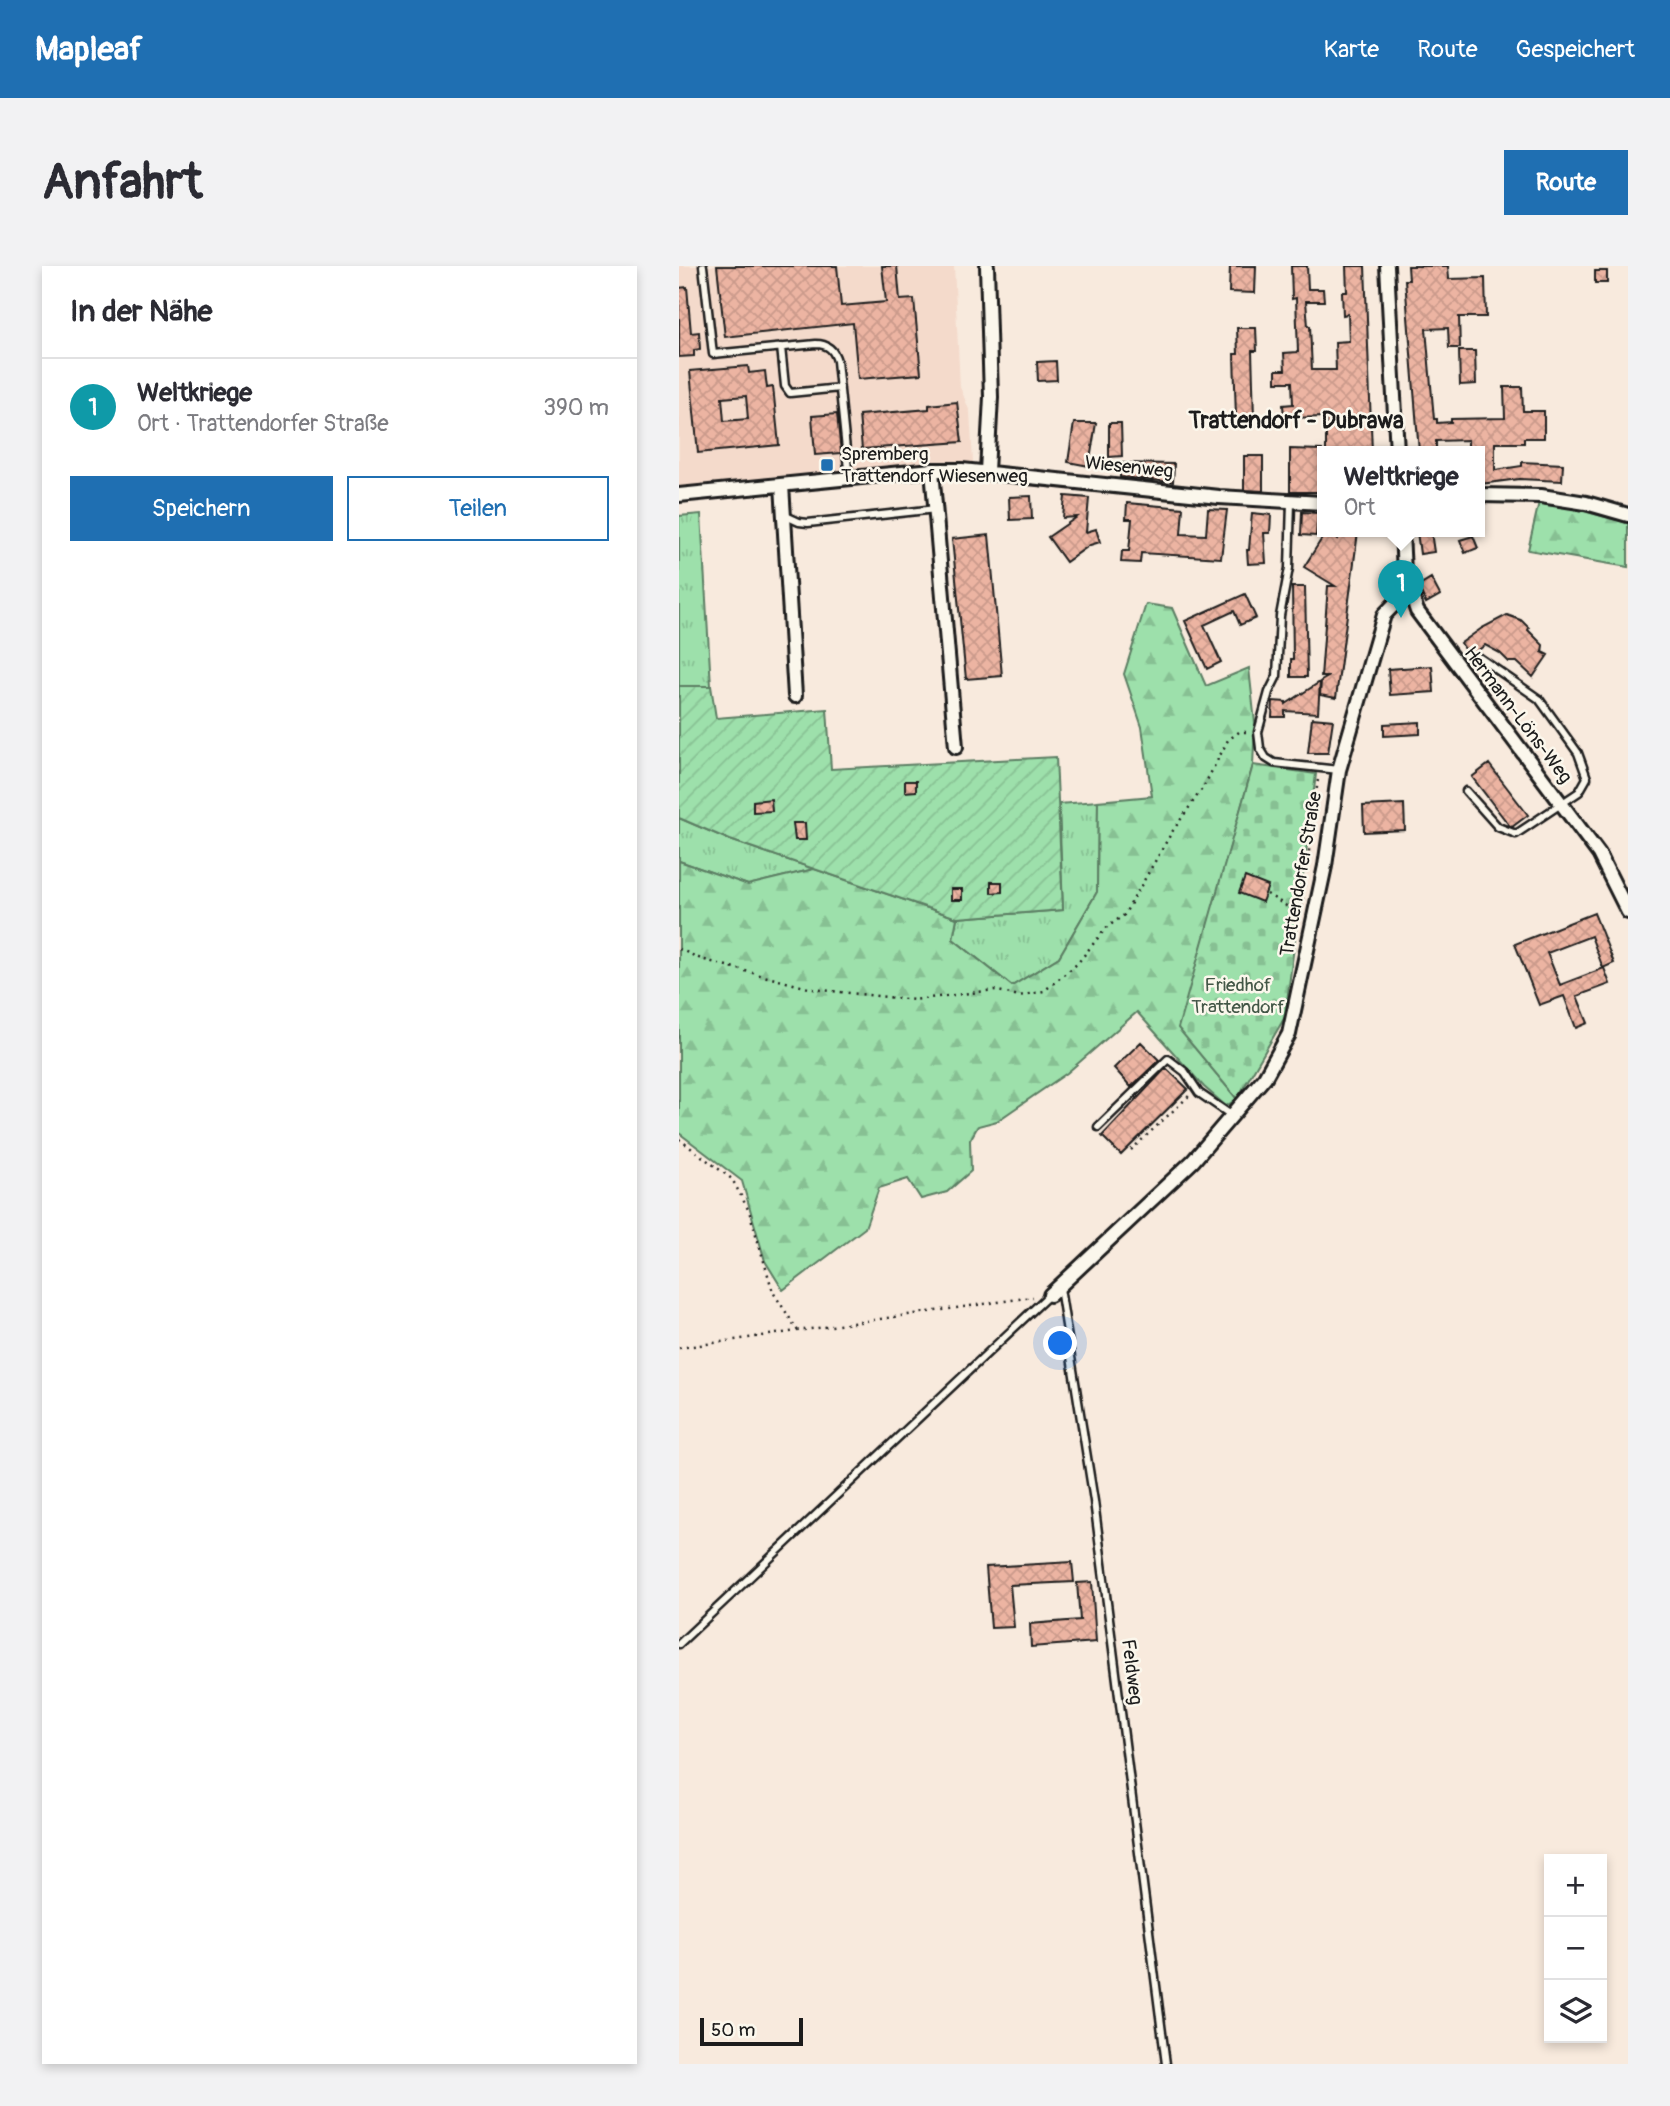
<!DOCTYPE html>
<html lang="de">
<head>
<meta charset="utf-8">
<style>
  body { margin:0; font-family:Pangolin,sans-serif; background:#f2f2f3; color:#2b2b33 }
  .controls { position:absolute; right:21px; bottom:21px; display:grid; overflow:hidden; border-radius:0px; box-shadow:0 4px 10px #0003 }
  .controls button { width:63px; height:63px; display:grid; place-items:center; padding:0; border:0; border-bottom:2px solid #e1e1e2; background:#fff; color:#2b2b33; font:35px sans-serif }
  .scale { position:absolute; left:21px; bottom:18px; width:103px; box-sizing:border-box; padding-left:7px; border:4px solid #1c1c1c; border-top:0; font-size:19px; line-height:24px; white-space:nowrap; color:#1c1c1c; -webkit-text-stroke:5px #fbf7ec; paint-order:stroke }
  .you { position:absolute; left:382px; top:1078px; width:24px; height:24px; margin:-18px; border:5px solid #fff; border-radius:50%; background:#1a73e8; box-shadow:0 0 0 10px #1a73e833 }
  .badge { display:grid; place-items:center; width:46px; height:46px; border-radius:50%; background:#1f6fb2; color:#fff; font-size:23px; font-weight:700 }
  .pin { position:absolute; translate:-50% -58px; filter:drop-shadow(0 2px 4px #0008) }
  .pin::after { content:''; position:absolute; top:37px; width:24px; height:21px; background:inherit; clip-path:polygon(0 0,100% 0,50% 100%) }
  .popup { position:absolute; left:638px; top:180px; width:168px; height:91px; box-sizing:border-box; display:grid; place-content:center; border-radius:0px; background:#fff; filter:drop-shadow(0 2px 5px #0005); font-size:23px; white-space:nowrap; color:#7c7c81 }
  .popup b { font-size:26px; color:#2b2b33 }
  .popup::after { content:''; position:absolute; left:50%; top:100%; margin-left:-14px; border:14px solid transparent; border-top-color:#fff }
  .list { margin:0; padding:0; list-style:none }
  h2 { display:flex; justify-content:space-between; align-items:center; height:91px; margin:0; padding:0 28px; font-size:30px }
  h2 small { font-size:23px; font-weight:400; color:#7c7c81 }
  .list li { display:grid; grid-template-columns:46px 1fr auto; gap:21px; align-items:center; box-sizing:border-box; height:98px; padding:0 28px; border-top:2px solid #e1e1e2 }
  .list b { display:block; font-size:26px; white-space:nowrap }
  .list p { margin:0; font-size:23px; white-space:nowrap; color:#7c7c81 }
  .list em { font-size:23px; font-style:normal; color:#7c7c81 }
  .actions { display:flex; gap:14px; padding:21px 28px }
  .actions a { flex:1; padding:16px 0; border:2px solid #1f6fb2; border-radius:0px; text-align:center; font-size:24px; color:#1f6fb2 }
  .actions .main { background:#1f6fb2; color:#fff }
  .icon { flex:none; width:38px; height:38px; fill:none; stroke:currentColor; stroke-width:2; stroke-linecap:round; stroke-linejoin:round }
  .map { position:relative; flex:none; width:949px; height:1798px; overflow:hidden; border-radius:0px }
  header { display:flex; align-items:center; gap:42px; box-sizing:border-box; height:98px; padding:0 35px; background:#1f6fb2; color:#fff }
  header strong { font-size:33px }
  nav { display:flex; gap:38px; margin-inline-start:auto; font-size:24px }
  .intro { display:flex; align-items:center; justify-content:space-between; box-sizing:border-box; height:168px; padding:0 42px }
  h1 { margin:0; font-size:49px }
  .button { padding:18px 32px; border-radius:0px; background:#1f6fb2; color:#fff; font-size:24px; font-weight:700 }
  main { display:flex; gap:42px; padding:0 42px }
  aside { flex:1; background:#fff; border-radius:0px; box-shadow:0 4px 10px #0003 }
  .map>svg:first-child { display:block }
  .built { fill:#f4dacb }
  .grass { fill:url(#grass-tufts); stroke:#5c7e64; stroke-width:2 }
  .forest { fill:url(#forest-firs); stroke:#5c7e64; stroke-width:2 }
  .cemetery { fill:url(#cemetery-stones); stroke:#5c7e64; stroke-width:2 }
  .garden { fill:url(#garden-furrows); stroke:#5c7e64; stroke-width:2 }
  .building { fill:url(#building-cross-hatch); stroke:#1c1c1c; stroke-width:2; fill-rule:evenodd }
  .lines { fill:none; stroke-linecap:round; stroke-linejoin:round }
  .lane-casing { stroke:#1c1c1c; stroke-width:11 }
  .street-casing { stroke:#1c1c1c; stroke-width:18 }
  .path { stroke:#1c1c1c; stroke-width:2.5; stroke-dasharray:2 5; stroke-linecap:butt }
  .lane { stroke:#fbf7ec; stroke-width:6 }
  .street { stroke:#fbf7ec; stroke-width:12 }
  .poi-dot { fill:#1f6fb2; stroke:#fbf7ec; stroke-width:2.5 }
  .labels { text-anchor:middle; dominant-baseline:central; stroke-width:5; stroke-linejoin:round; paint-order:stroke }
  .poi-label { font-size:19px; fill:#1c1c1c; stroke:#fbf7ec; text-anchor:start }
  .street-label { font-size:19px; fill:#1c1c1c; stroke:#fbf7ec }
  .park-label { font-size:19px; fill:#435747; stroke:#fbf7ec }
  .quarter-label { font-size:23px; font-weight:bold; fill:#1c1c1c; stroke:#fbf7ec }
</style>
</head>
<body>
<header>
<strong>Mapleaf</strong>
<nav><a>Karte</a><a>Route</a><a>Gespeichert</a></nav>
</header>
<div class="intro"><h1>Anfahrt</h1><a class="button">Route</a></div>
<main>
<aside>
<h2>In der Nähe<small></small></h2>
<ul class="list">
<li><span class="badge" style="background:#0f9aa8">1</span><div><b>Weltkriege</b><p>Ort · Trattendorfer Straße</p></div><em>390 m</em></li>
</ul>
<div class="actions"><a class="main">Speichern</a><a>Teilen</a></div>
</aside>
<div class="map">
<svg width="949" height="1798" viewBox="0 0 949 1798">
  <defs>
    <pattern id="grass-tufts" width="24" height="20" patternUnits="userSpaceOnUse" patternTransform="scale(1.75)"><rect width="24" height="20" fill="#9de0ab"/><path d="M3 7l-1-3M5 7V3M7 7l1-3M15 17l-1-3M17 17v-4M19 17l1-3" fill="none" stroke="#87c093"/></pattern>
    <pattern id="forest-firs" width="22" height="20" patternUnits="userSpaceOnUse" patternTransform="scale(1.75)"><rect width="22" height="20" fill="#9de0ab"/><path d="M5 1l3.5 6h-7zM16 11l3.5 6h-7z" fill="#87c093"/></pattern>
    <pattern id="cemetery-stones" width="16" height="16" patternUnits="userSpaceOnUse" patternTransform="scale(1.75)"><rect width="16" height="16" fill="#9de0ab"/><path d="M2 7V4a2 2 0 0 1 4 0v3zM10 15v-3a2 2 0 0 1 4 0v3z" fill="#87c093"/></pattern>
    <pattern id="garden-furrows" width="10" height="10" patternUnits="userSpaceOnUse" patternTransform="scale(1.75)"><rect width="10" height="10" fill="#9de0ab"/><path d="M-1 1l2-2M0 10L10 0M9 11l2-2" fill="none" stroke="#87c093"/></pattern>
    <pattern id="building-cross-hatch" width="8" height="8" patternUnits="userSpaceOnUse" patternTransform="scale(1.75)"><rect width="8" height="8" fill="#ecb4a2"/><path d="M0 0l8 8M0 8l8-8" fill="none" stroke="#ca9a8b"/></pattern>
  </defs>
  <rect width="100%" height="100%" fill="#f8eadd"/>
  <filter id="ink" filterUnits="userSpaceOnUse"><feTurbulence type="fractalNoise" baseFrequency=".0143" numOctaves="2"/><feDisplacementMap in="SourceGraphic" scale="14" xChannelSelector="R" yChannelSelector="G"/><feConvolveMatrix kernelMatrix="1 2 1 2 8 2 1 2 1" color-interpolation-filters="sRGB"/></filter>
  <g filter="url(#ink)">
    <path class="built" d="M0,0H275L281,121L291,146L294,196L0,222Z"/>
    <path class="grass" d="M22,248L32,420H0V250Z
      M419,535L418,626L380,691L333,720L274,673L278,652L384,644L380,538Z
      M0,552L51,574L135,603L69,619L0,595Z"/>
    <path class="forest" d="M860,236L886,240L949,257V301L849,284Z
      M467,338L493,342L527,420L570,402L576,457L574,499L500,762L558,833L547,840L525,821L458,746L388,807L318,855L299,860L291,874L292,905L268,926L242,933L229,913L200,922L186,962L104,1024L86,995L63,915L0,867V595L69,619L135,603L278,652L274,673L333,720L380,691L418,626L419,535L473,530L463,461L445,408Z"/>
    <path class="cemetery" d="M574,499L637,508L606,751L558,833L499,762Z"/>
    <path class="garden" d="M0,420H32L37,452L148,443L152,503L377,491L384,644L278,652L51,574L0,552Z"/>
    <path class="building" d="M38,0H158L162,40L207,36L203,0H218L221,34L235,33L242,108L179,113L174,57L46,71Z
      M551,0H577L576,27L550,26Z
      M612,0H628L629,23H644L645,35H627L629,60H631L633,104H657L656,76L670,75L669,48L664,49L663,26H668L667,0H686L693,186H647V151L605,152L604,139L614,138L613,116H597V104H606L605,87L619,86L617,32L613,33Z
      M729,0H769L770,13L806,12L807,51H780L781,82H770L769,62L747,63L755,153H758V157L772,156V153L826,152L825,121H843L844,145H865V172H845V177H816V204L843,200V196L884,198L883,215L840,213L801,218V186H789V174L757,175V186H740L726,14H730Z
      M916,5H928V17H916Z
      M8,21L12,67L20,66L21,83L15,84V90L0,91V22Z
      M558,62H577L578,85H573L575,152H557L555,88H559Z
      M780,85H796L797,118L781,119Z
      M377,95L378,114L359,115L358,96Z
      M69,100L70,107L86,105L88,122L94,121L100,179L19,187L11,105ZM67,130L69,153L45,155L43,132Z
      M278,136L283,176L183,183L180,149L250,143V139Z
      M158,148L162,187L136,189L133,150Z
      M395,157H417L410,200L389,196Z
      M430,157H442L443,190L430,191Z
      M611,183L643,184V226H611Z
      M565,190H584V225L565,224Z
      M442,197L495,198L494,216L441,211Z
      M352,230L353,253L331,254L330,231Z
      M386,230L410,232L407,266L417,263L421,276L411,279L387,296L369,271L398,251L384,252Z
      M448,237L504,242L502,268L527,269L529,243L548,244L542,292L462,287L461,297L442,296L443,285H450L453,253H447Z
      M623,246L639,247L637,270L622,269Z
      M573,247L592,249L591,267H585L587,297L569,298L568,284H570Z
      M647,266L659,273L660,266H679L657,432L641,429L642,415L649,411H642L649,320H656L625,301Z
      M738,266H752L755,286L741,288Z
      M310,269L323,410L287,413L273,273Z
      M794,270L799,282L786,287L781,274Z
      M752,312L761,329L747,337L739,320Z
      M613,321H626L628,411H612V393H614Z
      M566,328L577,352L561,359L555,345L525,359L542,396L528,403L506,355Z
      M828,349L842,354L850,362L849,364L864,379L863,386L869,389L854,411L838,396H830L821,387L806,379L791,391L782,377L803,362Z
      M753,400L755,426L711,429L709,403Z
      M641,416L639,447L606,445V451H593L594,435L607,436V438Z
      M633,452L654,454L649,487H629Z
      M741,456V468L705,470V458Z
      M810,498L849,549L833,561L830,559L793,511Z
      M226,515H237V525L226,526Z
      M92,533L93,545L74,546V535Z
      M725,538L726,564L685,566L684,540Z
      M114,557H126L127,574H116Z
      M566,611L589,620L583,636L560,627Z
      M312,616H323V626L312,627Z
      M272,623H283V634H272Z
      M915,647L935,697L924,702L912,670L868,687L881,719L925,702L931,718L898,730L909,757L897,762L885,730L860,739L836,678Z
      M462,776L480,794L452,821L435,802Z
      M487,802L509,823L442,889L423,870Z
      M393,1296L395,1316L331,1319L335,1361L312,1362L307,1301Z
      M413,1316L417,1376L352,1381L351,1358L401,1354L398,1317Z"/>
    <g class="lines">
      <defs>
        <path id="lane" d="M24,0L34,88L137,78C149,78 155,84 158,95L170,213
          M102,81L106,120L111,127L161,122
          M612,236L610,302L601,350L598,410L590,426L579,466L581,482L587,492L595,497L660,504
          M107,250L120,256L129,257L257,243
          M787,525L819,561L837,568L900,526L908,512L899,487L860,433L801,392
          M419,861L489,793L506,806L520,827L552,849
          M381,1022L415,1235L487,1798
          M0,1378L370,1029"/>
        <path id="street" d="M308,0L312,131L308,205
          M708,0L718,186
          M253,204L277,481
          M103,219L116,430
          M0,229L253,204H283L540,231L643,237
          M801,229L862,230L907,237L949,249
          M723,266L725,307L738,345L920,588L949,646
          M371,1029L514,895L586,811L610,768L646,600L660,504L705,349L729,324"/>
      </defs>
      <use href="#lane" class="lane-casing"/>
      <use href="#street" class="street-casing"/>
      <path class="path" d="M588,628L622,649
        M623,641L639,513
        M0,683L22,693L133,723L235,734L315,724L340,730L365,725L398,698L427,662L445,649L493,566L525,520L549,474L560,466H568
        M0,873L53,913L70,945L94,1026L119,1065
        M452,884L511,829
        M0,1082L354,1031"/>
      <use href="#lane" class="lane"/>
      <use href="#street" class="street"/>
    </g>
  </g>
  <rect class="poi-dot" x="141" y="192" width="14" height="14" rx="3.5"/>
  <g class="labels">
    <g class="poi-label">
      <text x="162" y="188">Spremberg<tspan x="162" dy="22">Trattendorf Wiesenweg</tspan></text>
    </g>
    <g class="street-label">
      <text transform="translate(450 201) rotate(6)">Wiesenweg</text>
      <text transform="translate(839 449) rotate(53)">Hermann-Löns-Weg</text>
      <text transform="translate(622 608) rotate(-80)">Trattendorfer Straße</text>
      <text transform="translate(453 1406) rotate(83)">Feldweg</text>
    </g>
    <g class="park-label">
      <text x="559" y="719">Friedhof<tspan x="559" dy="22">Trattendorf</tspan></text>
    </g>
    <g class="quarter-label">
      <text x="617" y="154">Trattendorf - Dubrawa</text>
    </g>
  </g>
</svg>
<div class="controls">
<button>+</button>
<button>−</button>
<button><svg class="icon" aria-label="layers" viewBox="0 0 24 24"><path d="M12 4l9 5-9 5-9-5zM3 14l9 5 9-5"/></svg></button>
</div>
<div class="scale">50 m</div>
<div class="you"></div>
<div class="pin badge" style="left:722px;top:352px;background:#0f9aa8">1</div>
<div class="popup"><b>Weltkriege</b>Ort</div>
</div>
</main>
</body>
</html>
